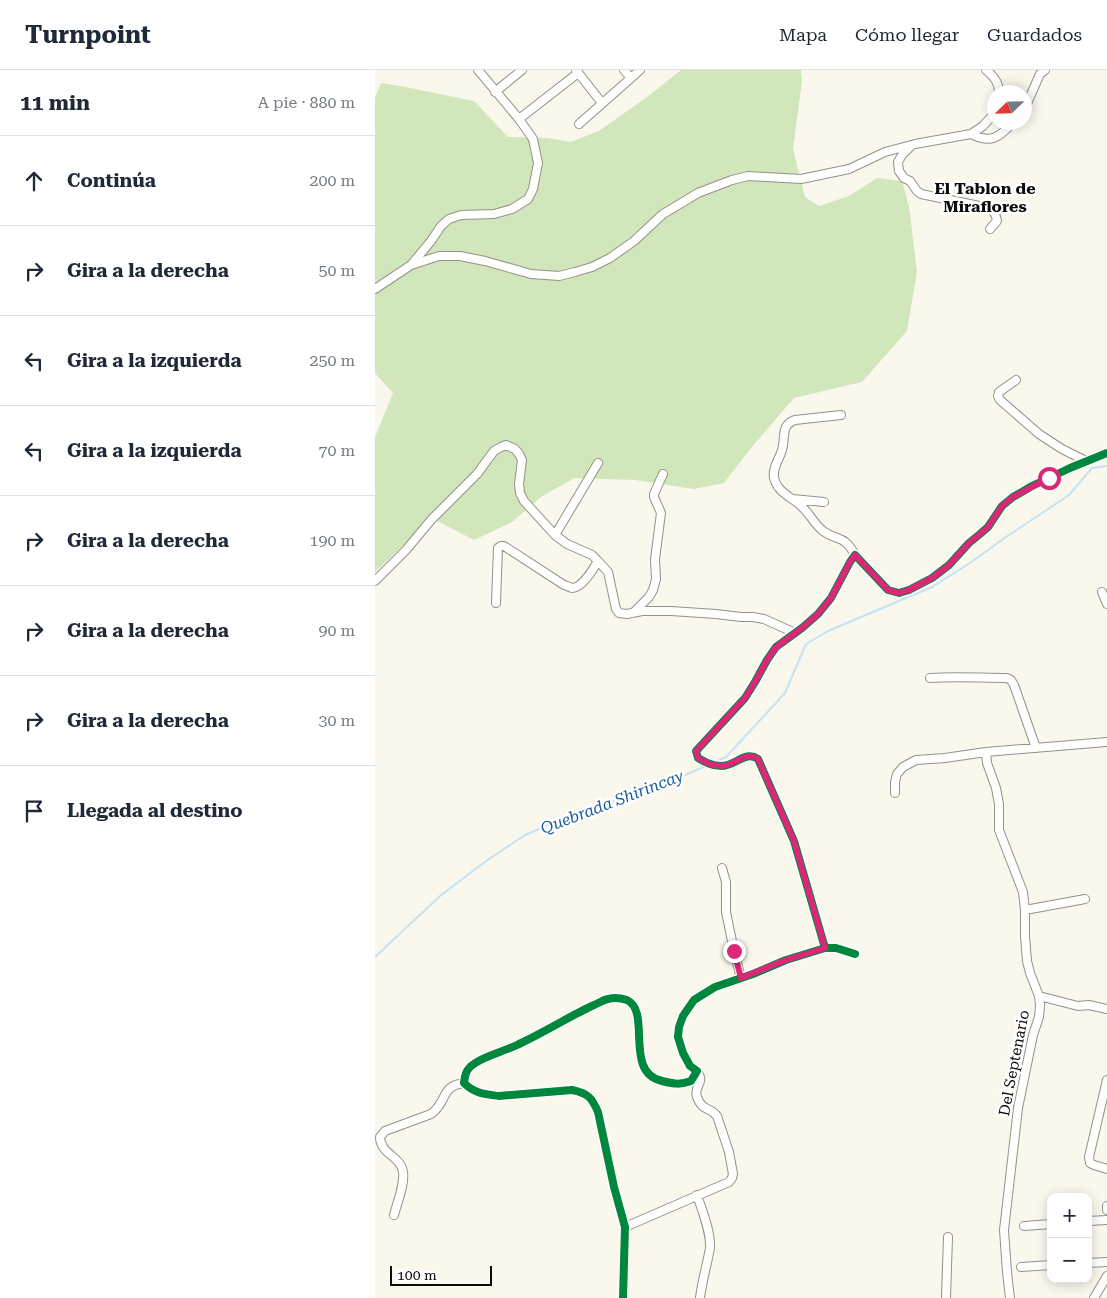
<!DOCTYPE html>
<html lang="es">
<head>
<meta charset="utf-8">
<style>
  body { margin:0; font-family:"Roboto Serif",serif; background:#f2f2f3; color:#1f2937 }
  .controls { position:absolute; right:15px; bottom:15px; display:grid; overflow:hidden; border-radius:10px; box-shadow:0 2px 12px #0003 }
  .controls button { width:45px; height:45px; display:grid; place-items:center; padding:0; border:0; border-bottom:1px solid #e0e1e3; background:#fff; color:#1f2937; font:25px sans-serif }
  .compass { position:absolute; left:612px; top:15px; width:45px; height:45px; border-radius:50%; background:#fff; box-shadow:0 2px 12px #0003; rotate:247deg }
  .scale { position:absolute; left:15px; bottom:12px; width:102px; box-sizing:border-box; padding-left:5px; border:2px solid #0a0a0a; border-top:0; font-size:14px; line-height:18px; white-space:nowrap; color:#0a0a0a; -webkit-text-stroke:4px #fff; paint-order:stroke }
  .stop { position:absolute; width:15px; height:15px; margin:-11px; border:4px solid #db2777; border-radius:50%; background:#fff }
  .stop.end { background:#db2777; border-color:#fff; box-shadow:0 1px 5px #0008 }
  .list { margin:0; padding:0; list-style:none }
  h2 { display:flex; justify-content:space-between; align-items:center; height:65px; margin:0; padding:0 20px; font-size:21px }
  h2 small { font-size:16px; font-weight:400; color:#747a83 }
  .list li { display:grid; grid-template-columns:32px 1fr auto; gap:15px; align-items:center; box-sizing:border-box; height:90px; padding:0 20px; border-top:1px solid #e0e1e3 }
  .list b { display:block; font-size:19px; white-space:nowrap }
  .list em { font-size:16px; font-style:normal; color:#747a83 }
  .icon { flex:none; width:28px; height:28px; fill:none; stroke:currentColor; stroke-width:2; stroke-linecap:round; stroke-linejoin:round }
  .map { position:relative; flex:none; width:732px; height:1228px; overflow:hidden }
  header { display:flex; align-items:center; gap:30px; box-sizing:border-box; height:70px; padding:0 25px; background:#fff; border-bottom:1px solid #e0e1e3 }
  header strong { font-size:24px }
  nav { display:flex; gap:28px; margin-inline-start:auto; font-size:18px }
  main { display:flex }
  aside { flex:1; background:#fff }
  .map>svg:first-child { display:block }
  .forest { fill:#d1e6bb }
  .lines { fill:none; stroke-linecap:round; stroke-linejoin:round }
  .stream { stroke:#c4e2f3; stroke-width:2 }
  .minor-casing { stroke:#92918c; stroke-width:10 }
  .minor { stroke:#fefefc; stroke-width:8 }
  .cycleway-casing { stroke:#fff; stroke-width:11 }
  .cycleway { stroke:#00873e; stroke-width:8 }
  .route { stroke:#db2777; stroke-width:6 }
  .labels { text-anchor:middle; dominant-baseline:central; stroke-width:5; stroke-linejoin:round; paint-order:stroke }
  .street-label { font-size:15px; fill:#0a0a0a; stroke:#fff }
  .neighbourhood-label { font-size:16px; font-weight:bold; fill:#0a0a0a; stroke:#fff }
  .water-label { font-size:16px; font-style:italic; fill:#165c99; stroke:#fff }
</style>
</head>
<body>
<header>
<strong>Turnpoint</strong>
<nav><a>Mapa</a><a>Cómo llegar</a><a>Guardados</a></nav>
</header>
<main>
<aside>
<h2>11 min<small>A pie · 880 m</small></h2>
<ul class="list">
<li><svg class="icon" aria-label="ahead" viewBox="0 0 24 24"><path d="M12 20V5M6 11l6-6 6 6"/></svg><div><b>Continúa</b></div><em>200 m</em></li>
<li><svg class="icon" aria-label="right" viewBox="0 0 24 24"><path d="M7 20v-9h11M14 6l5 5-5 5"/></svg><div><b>Gira a la derecha</b></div><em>50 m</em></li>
<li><svg class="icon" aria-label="left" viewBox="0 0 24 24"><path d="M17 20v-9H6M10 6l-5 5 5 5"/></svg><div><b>Gira a la izquierda</b></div><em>250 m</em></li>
<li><svg class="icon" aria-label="left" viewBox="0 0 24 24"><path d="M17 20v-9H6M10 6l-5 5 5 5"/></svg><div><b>Gira a la izquierda</b></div><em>70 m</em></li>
<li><svg class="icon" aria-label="right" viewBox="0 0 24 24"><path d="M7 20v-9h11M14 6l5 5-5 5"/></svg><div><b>Gira a la derecha</b></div><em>190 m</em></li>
<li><svg class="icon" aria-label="right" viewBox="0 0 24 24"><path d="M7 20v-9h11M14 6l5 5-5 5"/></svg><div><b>Gira a la derecha</b></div><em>90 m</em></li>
<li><svg class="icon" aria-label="right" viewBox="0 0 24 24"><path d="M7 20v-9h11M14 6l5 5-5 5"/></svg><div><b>Gira a la derecha</b></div><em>30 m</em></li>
<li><svg class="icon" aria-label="arrive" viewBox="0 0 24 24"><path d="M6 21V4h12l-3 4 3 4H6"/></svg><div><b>Llegada al destino</b></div></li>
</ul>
</aside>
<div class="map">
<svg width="732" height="1228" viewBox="0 0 732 1228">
  <rect width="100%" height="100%" fill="#faf8ed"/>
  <path class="forest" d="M306,0H426L427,11L418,79L430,127L444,136L474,126L502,108L527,111L534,136L542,202L532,261L487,312L419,328L376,378L349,413L319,419L260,410L199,408L166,427L137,452L99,470L60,450L43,461L0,502V367L18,323L0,303V28L6,13L30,17L99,31L133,67L173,68L196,72L224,61L272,27Z"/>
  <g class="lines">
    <path class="stream" d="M340,692L351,687L410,623L431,574L453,561L557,517L595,493L631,467L694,425L717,398L732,396
      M0,887L65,826L111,791L150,765L206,741L275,720L331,696"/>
    <defs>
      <path id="minor" d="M201,0L227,33
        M249,0L256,8
        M611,0C619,6 624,13 624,22
        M120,22L147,0
        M650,38L665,4L670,0
        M144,49L203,3
        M204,54L265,0
        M596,64C616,74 624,68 638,52
        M536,76L527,85L523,92L524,101L529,108L535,111L542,121L546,124L614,138C619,142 621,144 622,151L615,159
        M36,195L56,171L66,156L74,149L86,145L119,144L137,139L153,129L158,119L163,93L158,69L144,49L103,0
        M0,219L36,195L64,186H85L110,191L156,204L184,206L200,202L217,197L235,188L259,171L288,144L323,123L336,118L357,110L373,106L426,109L474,99L510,82L540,74L596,64L608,56L617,46L620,42
        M641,310L624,322L623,326L625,330L664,364L687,379L711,391
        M466,345L420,350C407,355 410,363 408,375C407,387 397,395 399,408C400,411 402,416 404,418C409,425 419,429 425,435C434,442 439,454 448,461C463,472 469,464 480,485
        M418,429L449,432
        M180,465L223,393
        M0,511L31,480L56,450L102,404L119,381L126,377L131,375L140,379L144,384L147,390L144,414L145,423L149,431L180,465L192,474L217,485L223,491L233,502L241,539L244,543L252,544L267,541H296L341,544L366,547H378L389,549L420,563
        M727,522L732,534
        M121,533L123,478L126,476H129L189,515C190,515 197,518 197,518C207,518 219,498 223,491
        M258,543L274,527L278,520L281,509L280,489L286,443L279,427V424L288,404
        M555,608C581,606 606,608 632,608L636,610L639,615L661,678
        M520,723V712L522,704L528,697L541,690L570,688L611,682
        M347,798L351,812V842L359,881L366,908
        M650,840L710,829
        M450,878L419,771L383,689C370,680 361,696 346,696C337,696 330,692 323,688L321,681L370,628L380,612L392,590L401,577L427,558L443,544L456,528L475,492L480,485L513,520L524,523L534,520L557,508L574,495L594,473L605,464L613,457L627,436L638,427L657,416L695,398L732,383
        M664,926L703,936L714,935L732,939
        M732,1010L714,1087L715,1093L719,1095L732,1099
        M322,1125C327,1140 336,1162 335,1178C332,1195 327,1211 325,1228
        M732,1136V1140
        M19,1145C22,1133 30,1114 28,1102C26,1086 5,1084 5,1067L10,1061L56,1044C73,1032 65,1016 89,1013
        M713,1151L732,1150
        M649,1156L676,1154
        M250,1157L354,1112L357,1108L358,1104L354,1082L342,1046C335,1037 327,1041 322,1027C318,1015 331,1014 322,1001
        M713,1193L732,1192
        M646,1197L676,1195
        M248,1228L250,1157L239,1117L223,1042C217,1028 213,1023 197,1020L124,1026C110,1024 100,1024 89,1013C90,1006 90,1002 96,996C109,985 129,982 144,974C170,962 193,947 219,935C224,933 228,930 233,929C239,927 246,928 252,930C277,942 248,1002 287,1011C299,1014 305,1015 316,1011L322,1001L315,996L308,983L303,967L304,957L308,946L319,930L340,917L378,904L411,890L450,878H461L480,884
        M571,1228L573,1167
        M635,1228L632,1202L629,1160L643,1038L658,965L664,947L665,935L664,926L655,903L652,891L650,866V840L648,822L624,760V734L621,718L612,693L611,682L732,672
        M719,1228L732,1206"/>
    </defs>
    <use href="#minor" class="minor-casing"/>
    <use href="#minor" class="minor"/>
    <defs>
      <path id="cycleway" d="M450,878L419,771L383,689C370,680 361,696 346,696C337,696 330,692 323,688L321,681L370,628L380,612L392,590L401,577L427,558L443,544L456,528L475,492L480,485L513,520L524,523L534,520L557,508L574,495L594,473L605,464L613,457L627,436L638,427L657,416L695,398L732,383
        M248,1228L250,1157L239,1117L223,1042C217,1028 213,1023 197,1020L124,1026C110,1024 100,1024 89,1013C90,1006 90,1002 96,996C109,985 129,982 144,974C170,962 193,947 219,935C224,933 228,930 233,929C239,927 246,928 252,930C277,942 248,1002 287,1011C299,1014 305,1015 316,1011L322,1001L315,996L308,983L303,967L304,957L308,946L319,930L340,917L378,904L411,890L450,878H461L480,884"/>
    </defs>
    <use href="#cycleway" class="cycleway-casing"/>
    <use href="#cycleway" class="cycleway"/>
  </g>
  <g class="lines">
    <path class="route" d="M359,881L366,908L411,890L450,878L419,771L383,689C370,680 361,696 346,696C337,696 330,692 323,688L321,681L370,628L380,612L392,590L401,577L427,558L443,544L456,528L475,492L480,485L513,520L524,523L534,520L557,508L574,495L594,473L605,464L613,457L627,436L638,427L674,408"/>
  </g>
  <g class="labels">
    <g class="street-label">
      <text transform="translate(639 993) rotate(-79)">Del Septenario</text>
    </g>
    <g class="neighbourhood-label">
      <text x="610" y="118">El Tablon de<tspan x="610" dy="18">Miraflores</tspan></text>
    </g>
    <g class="water-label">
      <text transform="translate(237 732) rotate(-21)">Quebrada Shirincay</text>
    </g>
  </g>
</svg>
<div class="controls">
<button>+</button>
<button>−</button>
</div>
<svg class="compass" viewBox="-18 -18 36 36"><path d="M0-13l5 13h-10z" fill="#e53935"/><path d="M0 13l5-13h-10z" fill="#747a83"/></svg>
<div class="scale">100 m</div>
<div class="stop" style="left:674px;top:408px"></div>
<div class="stop end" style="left:359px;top:881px"></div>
</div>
</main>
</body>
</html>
